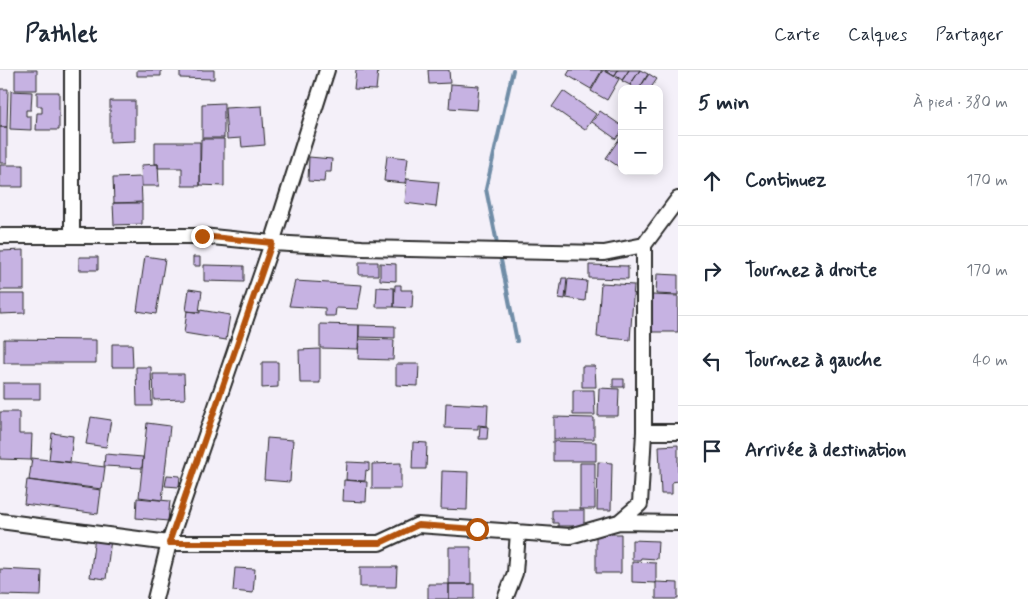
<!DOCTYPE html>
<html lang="fr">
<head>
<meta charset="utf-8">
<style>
  body { margin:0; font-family:Mynerve,sans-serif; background:#f2f2f3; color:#1f2937 }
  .controls { position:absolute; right:15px; top:15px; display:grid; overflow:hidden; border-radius:10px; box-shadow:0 2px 12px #0003 }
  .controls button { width:45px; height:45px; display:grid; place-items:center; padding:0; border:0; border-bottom:1px solid #e0e1e3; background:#fff; color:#1f2937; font:25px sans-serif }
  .stop { position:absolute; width:15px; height:15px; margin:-11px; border:4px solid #b45309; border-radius:50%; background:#fff }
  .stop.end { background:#b45309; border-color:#fff; box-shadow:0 1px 5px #0008 }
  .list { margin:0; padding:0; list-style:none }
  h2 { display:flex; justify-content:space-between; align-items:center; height:65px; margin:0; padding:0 20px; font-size:21px }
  h2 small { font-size:16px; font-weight:400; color:#747a83 }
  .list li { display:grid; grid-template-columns:32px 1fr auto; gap:15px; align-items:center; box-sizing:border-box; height:90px; padding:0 20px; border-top:1px solid #e0e1e3 }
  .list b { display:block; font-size:19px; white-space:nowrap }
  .list em { font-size:16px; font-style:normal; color:#747a83 }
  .icon { flex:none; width:28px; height:28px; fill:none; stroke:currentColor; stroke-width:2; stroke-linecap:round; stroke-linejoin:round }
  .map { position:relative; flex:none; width:678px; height:529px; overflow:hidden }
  header { display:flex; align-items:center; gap:30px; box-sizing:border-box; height:70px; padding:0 25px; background:#fff; border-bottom:1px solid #e0e1e3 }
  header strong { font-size:24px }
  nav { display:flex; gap:28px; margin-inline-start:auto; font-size:18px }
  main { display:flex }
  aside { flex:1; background:#fff }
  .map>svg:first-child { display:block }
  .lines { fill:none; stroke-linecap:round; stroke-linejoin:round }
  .stream { stroke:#708da7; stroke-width:4 }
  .building { fill:#c6b2e2; stroke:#2b2b2b }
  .street-casing { stroke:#2b2b2b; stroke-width:18 }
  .street { stroke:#fff; stroke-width:14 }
  .route { stroke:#b45309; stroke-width:6 }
</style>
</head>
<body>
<header>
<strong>Pathlet</strong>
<nav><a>Carte</a><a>Calques</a><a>Partager</a></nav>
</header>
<main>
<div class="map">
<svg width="678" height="529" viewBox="0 0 678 529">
  <rect width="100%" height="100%" fill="#f4f0f9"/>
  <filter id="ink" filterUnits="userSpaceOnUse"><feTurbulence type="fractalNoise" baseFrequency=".02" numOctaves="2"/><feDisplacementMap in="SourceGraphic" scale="10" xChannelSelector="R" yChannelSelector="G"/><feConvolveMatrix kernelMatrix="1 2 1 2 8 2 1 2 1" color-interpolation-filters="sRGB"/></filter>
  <g filter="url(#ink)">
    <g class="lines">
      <path class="stream" d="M498,178L486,119L513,0
        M500,185L517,271"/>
    </g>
    <path class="building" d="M15,0H37V20H15Z
      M137,0H161V6H137Z
      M180,0H214V9L180,8Z
      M356,0H378L376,20L354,19Z
      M428,0H449L450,13L429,14Z
      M570,0H602L591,19L567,5Z
      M603,0L619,9L607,30L591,21Z
      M605,0H618L614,6Z
      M618,0H629L622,10L615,5Z
      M629,0H640L630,15L622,11Z
      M640,0L648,4L639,19H636L630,15Z
      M649,4L657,9L650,19H639Z
      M451,14L479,16L477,40L449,38Z
      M0,19H8L7,57H0Z
      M11,21L32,22L31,40H26V46H31V60L10,59Z
      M563,21L596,44L585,60L552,37Z
      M37,22H59V60H36L37,43H42V36H37Z
      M110,31H135V71L110,72Z
      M224,33V68H202V34Z
      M262,36L265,75L242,77L241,68L227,69L225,38Z
      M600,41L622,56V61L616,69L592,52Z
      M0,57H7V93H0Z
      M622,65V99L606,88Z
      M201,69H224V116L200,115Z
      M155,72H200V116H182V98H158V94H155Z
      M387,86L408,88L405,113L384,111Z
      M309,87L332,89L331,102H325L324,112L308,111Z
      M158,94L159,116H142L141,95Z
      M0,95H23V117H0Z
      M141,107L142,132L114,133L113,108Z
      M407,109L439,112L436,137L405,133Z
      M113,133H142V154L114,155Z
      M24,180V220H0V181Z
      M145,186L165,189L156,244L137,241Z
      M79,187H98V200H79Z
      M193,187H200V196H193Z
      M359,192H378V205H359Z
      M380,193L396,194V211L380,210Z
      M204,195L244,196V212L204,211Z
      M589,195L628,196V209L589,208Z
      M657,204L678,205V225L656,224Z
      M562,208H567L565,229L559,228Z
      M568,209L587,211L585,231L566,228Z
      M295,211L362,215L358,239L336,238L335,246H325V238L289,236Z
      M601,213L634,215L630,270L597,267Z
      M395,215H401V220H413L412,238L394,237Z
      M377,217L394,218V237H376Z
      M189,219L202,221L199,242L186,241Z
      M0,224H25V243L0,244Z
      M652,225L678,226V262H652Z
      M200,240L230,245L226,270L184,263L187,241L200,243Z
      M320,254L359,255L358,279L320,278Z
      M359,255L395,256V268L359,267Z
      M4,269L96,270V293H4Z
      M359,269L394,270L393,290L358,289Z
      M112,274H132L133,297H112Z
      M320,279V313H300L299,280Z
      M262,292H278V317L262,318Z
      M396,294H419L418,316L396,315Z
      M582,296H595L596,317H582Z
      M136,297H151L152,336H137Z
      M153,304H184L185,329L154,330Z
      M613,309H624V317H613Z
      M3,313H40V329H3Z
      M599,318L619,319L618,346H598Z
      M573,320H594L595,345H573Z
      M446,333L488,335L487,356L478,355V359L445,358Z
      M0,342H19V364H32L31,390L0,389Z
      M91,347L111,350L106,377L86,374Z
      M554,347L594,348V369H554Z
      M147,353L170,356L162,430L139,427Z
      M480,356L488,357L487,369H479Z
      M52,363L73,366L70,392L49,390Z
      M267,368L293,370L290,412L264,410Z
      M553,371L596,372V391H553Z
      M413,372L427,373L426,399H412Z
      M678,375V411L672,412V424H661L659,376Z
      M105,384L143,387L142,398L104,396Z
      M32,388L105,397L102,419L29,410Z
      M347,392L369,393V401L366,400L365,411L346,410Z
      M598,392L612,393L611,440H597Z
      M401,393V419H372V394Z
      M580,393H595V439H580Z
      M442,401L468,402L467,440L441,439Z
      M167,405L180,406L179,417L165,416Z
      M27,410L101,420L98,444L24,434Z
      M344,410L367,412L366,432L343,431Z
      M137,428L170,431L168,451L136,448Z
      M552,440H584V456H558V453H553V449H552Z
      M596,464H621V503H596Z
      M95,466L111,469L106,509L90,507Z
      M632,470L658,471L657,489L641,488L640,490H632Z
      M449,477H471V514H449Z
      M632,492L656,493V513L632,512Z
      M360,497H397L396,517H360Z
      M235,498L255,499L253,523L233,521Z
      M0,499L42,501L41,526L0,525Z
      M656,512L678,513V529H656Z
      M428,514H449V529H428Z
      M449,514H474V529H449Z"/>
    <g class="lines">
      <defs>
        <path id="street" d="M0,166H202L272,173L362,178L604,183L644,175L678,129
          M72,166V0
          M644,362H678
          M0,451L169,473H379L418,455L570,466L619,452L640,434L644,362V175
          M619,452L678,453
          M155,529L169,473L272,173L327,0
          M505,529L515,503L518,462"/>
      </defs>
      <use href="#street" class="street-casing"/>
      <use href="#street" class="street"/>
    </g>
  </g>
  <g class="lines" filter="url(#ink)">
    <path class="route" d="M202,166L272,173L169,473H380L418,455L477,459"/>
  </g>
</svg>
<div class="controls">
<button>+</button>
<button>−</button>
</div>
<div class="stop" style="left:477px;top:459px"></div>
<div class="stop end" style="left:202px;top:166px"></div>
</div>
<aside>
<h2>5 min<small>À pied · 380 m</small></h2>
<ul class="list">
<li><svg class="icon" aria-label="ahead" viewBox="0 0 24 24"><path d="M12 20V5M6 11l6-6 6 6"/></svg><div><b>Continuez</b></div><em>170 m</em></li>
<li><svg class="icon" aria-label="right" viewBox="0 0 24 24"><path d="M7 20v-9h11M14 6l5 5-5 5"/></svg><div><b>Tournez à droite</b></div><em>170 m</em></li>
<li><svg class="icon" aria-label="left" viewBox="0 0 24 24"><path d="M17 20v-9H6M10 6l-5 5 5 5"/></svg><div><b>Tournez à gauche</b></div><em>40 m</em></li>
<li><svg class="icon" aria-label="arrive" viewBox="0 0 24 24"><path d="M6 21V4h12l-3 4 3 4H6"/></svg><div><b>Arrivée à destination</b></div></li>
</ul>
</aside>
</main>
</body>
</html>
